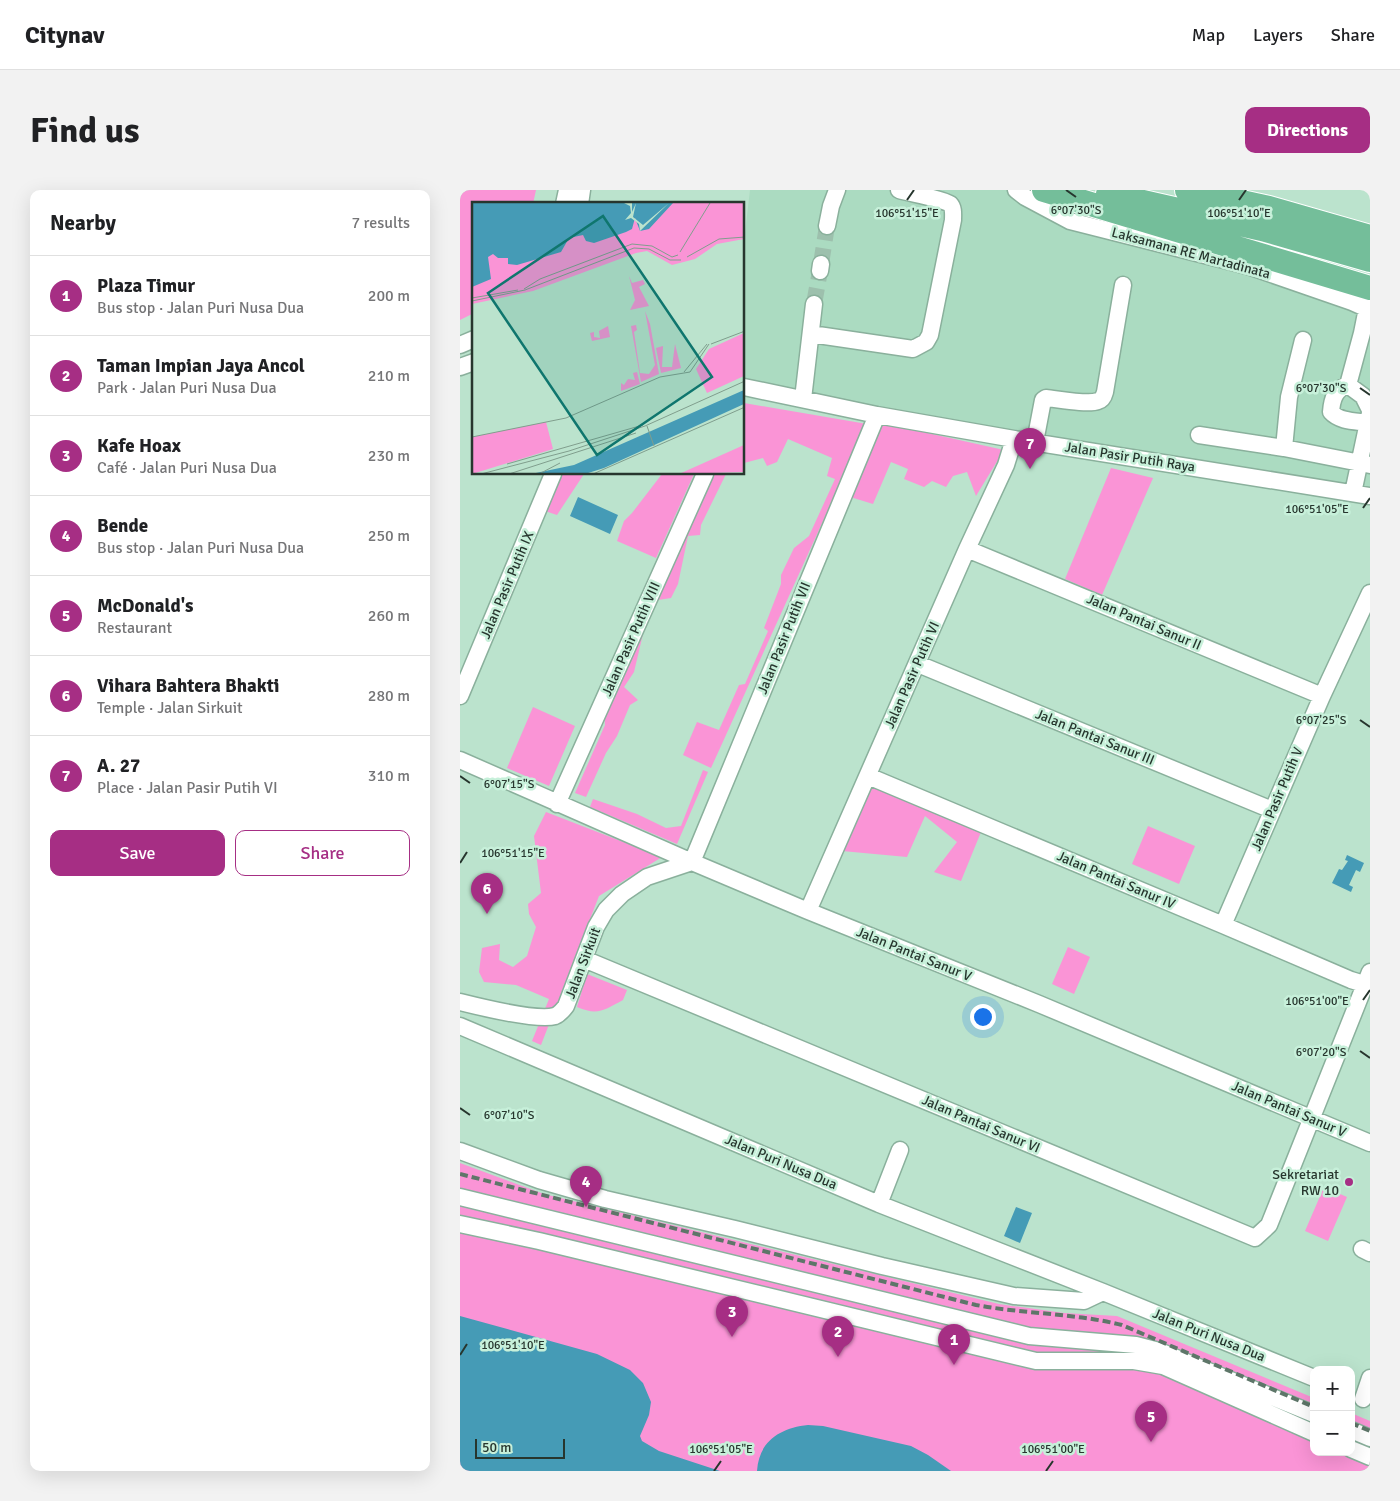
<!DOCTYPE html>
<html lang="en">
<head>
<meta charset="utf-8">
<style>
  body { margin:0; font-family:Signika,sans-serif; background:#f2f2f2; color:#202124 }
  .controls { position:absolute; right:15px; bottom:15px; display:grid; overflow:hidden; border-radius:10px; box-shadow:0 5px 20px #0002 }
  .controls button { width:45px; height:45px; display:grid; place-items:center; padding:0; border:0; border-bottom:1px solid #e0e0e0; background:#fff; color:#202124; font:25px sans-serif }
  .scale { position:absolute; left:15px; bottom:12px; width:90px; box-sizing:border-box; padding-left:5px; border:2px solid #27362e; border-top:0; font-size:14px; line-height:18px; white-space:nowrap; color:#27362e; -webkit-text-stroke:4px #c7f0da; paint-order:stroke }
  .you { position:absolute; left:522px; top:826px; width:18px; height:18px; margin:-12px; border:4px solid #fff; border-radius:50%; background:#1a73e8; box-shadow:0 0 0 8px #1a73e833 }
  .badge { display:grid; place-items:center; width:32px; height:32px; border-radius:50%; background:#a62e84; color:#fff; font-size:16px; font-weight:700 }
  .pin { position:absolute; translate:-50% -41px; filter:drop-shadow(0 1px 2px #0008) }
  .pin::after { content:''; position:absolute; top:26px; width:18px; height:15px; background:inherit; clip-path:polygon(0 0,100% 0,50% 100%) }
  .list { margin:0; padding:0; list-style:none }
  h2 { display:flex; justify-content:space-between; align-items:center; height:65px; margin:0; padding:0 20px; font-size:21px }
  h2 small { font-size:16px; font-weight:400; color:#757577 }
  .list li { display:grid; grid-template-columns:32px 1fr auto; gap:15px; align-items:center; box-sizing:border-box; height:80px; padding:0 20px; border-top:1px solid #e0e0e0 }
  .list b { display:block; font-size:19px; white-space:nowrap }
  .list p { margin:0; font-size:16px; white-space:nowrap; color:#757577 }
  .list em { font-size:16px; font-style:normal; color:#757577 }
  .actions { display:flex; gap:10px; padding:15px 20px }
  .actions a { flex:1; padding:11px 0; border:1px solid #a62e84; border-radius:10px; text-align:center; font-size:18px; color:#a62e84 }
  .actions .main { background:#a62e84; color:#fff }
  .map { position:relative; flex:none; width:910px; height:1281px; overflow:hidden; border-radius:10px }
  header { display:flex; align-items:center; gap:30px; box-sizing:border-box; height:70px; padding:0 25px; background:#fff; border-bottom:1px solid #e0e0e0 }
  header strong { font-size:24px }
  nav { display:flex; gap:28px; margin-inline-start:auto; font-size:18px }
  .intro { display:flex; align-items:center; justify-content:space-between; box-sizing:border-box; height:120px; padding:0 30px }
  h1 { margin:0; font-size:35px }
  .button { padding:12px 22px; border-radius:10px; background:#a62e84; color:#fff; font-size:18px; font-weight:700 }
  main { display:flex; gap:30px; padding:0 30px }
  aside { flex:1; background:#fff; border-radius:10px; box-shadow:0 5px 20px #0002 }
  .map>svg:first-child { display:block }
  .built { fill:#abdbc1 }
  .green { fill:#fa94d6 }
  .water { fill:#459bb6 }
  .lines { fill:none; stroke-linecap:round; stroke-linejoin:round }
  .minor-tunnel { stroke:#9dc0ad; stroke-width:16; stroke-dasharray:16 8; stroke-linecap:butt }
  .minor-casing { stroke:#8ab09c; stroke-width:19 }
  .highway-casing { stroke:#fff; stroke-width:26 }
  .minor { stroke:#fff; stroke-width:16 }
  .highway { stroke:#74be9a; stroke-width:24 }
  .rail { stroke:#5e7669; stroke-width:4; stroke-dasharray:8 4; stroke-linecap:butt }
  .ticks { fill:none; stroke:#27362e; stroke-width:2 }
  .poi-dot { fill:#a62e84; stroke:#c7f0da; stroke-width:2 }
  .labels { text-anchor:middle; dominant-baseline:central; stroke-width:5; stroke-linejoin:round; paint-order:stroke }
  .street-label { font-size:14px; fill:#27362e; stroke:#c7f0da }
  .poi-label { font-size:14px; fill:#27362e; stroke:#c7f0da; text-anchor:end }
  .inset-road { fill:none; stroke:#809e8d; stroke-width:1 }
  .view { fill:#0f766e; fill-opacity:0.15; stroke:#0f766e; stroke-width:2.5 }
  .inset-edge { fill:none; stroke:#27362e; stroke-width:2.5 }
  .ticks-label { font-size:12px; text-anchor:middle; fill:#27362e; stroke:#c7f0da; stroke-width:5; stroke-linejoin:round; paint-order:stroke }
</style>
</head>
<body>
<header>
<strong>Citynav</strong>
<nav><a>Map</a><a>Layers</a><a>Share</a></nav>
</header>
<div class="intro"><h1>Find us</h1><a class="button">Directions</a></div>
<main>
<aside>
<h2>Nearby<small>7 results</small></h2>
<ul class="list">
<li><span class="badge">1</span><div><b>Plaza Timur</b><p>Bus stop · Jalan Puri Nusa Dua</p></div><em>200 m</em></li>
<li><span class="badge">2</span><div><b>Taman Impian Jaya Ancol</b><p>Park · Jalan Puri Nusa Dua</p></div><em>210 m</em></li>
<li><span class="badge">3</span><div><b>Kafe Hoax</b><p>Café · Jalan Puri Nusa Dua</p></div><em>230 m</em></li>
<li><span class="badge">4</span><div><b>Bende</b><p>Bus stop · Jalan Puri Nusa Dua</p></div><em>250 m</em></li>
<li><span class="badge">5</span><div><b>McDonald's</b><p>Restaurant</p></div><em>260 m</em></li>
<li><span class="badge">6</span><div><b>Vihara Bahtera Bhakti</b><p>Temple · Jalan Sirkuit</p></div><em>280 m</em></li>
<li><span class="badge">7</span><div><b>A. 27</b><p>Place · Jalan Pasir Putih VI</p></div><em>310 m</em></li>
</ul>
<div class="actions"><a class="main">Save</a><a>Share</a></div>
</aside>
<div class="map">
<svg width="910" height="1281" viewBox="0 0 910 1281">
  <rect width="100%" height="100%" fill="#bbe3cd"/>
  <path class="built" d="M290,0H556L610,31L910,120V306L284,197V51Z"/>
  <path class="green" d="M0,0H76L73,14H14V123L0,130Z
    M284,213L407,234L251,578L223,565L237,532L259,540L279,495L285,494L308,441L304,438L321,394V385L334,358L349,346L375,289L367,286L372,268L328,249L317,272L307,276L303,268L284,273Z
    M418,232L544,260L516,306L507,282L493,286L486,297L472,291L464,297L444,289L448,279L431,272L413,314L387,306Z
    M651,278L693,288L642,405L605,389Z
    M95,284H124L97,325L82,320Z
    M202,284H234L196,368L157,351L164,331L172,323Z
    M249,284H266L241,335L240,345L228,346L218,394L211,408L198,410L183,444L174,482L164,497L178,510L170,515L157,546L146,563L126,607L115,603L145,535L144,523Z
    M73,517L115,536L89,596L47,578Z
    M243,580L248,582L217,654L130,617L133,609L177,624L206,638L221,636Z
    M412,595L521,642L501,691L474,682L497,652L465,626L447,667L382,661Z
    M86,622L202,667L139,706L81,855L72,851L89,809L56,795L24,792L19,782L22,758L40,754L39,770L53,777L67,766L76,737L69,724L68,714L81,703L74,646Z
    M688,636L735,656L719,694L672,674Z
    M608,757L630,767L614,804L592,794Z
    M127,784L167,800L163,810C144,820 138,826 117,817Z
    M0,973L84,1004L539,1114L604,1123L657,1126L854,1208V1262H891V1223L910,1231V1281H0Z
    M864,997L887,1007L868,1051L845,1041Z"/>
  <path class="water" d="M118,307L158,325L150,344L110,326Z
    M887,665L904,673L900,682L896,680L889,695L893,697L891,702L872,693L879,679L882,680L888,671L885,670Z
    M556,1017L572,1023L560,1053L544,1046Z
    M0,1126L137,1164L170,1180L183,1193L191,1212L189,1225L180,1246L182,1251L199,1261L260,1281H0Z
    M348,1235L363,1236L451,1256L468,1265L491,1281H297C299,1251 320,1238 348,1235Z"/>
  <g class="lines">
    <path class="minor-tunnel" d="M361,74L367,36
      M354,114L360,81"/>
    <defs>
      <path id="minor" d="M556,0L565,7L610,31L788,76L892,112L910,120
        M104,14L107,0
        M120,14L122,0
        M367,36L371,16L377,0
        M360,81L361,74
        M907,118L902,143L888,195L903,206L910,220
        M351,144L453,159L466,152L470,145L493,30C493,25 494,18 490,14C483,9 449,3 439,0
        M843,150L829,207L824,258L910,275
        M0,155L14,149
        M0,177L14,172
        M888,195C875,199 872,209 871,222C880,232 896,231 909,233
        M284,197L417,225L554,249L910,306
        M343,209L354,114
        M739,245L824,258
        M575,252L583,210L586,208C597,209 628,215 638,211C642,210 644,206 645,202L663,95
        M893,303L910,223
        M507,359L862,506
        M458,474L812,620
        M0,506L93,284
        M0,570L232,672L348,721L579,814L910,953
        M408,586L763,735L891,790L904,794
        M97,614L245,284
        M348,721L507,359L546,275L554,249
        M763,735L862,506L910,403
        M124,769L795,1048L809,1035L910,782
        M0,812C20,817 77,831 95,826C100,824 103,820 106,816L136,737L146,720L162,704L187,687L232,672L417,225
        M0,836L419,1014L643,1102L854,1188
        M0,961L79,990L145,1009L275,1039L422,1076L554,1106L624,1111L643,1102
        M0,1007L569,1146L676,1155L699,1161L854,1224
        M419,1014L440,960
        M0,1034L79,1051L576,1171H674L703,1176L854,1243
        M902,1059L910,1063
        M903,1209L910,1188
        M891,1240L910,1248
        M891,1259L910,1267"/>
      <path id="highway" d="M584,0L910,98
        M727,0L809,18L910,47
        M648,4L802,39L910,70"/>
    </defs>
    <use href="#minor" class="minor-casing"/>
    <use href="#highway" class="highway-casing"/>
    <use href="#minor" class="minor"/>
    <use href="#highway" class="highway"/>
    <path class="rail" d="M0,984L516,1115C564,1124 614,1123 662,1135L854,1217
      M891,1233L910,1241"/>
  </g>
  <path class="ticks" d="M606,0L616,7M447,10L454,0M779,10L786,0M900,198L910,205M903,318L910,308M900,530L910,537M0,586L10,593M0,673L7,662M903,810L910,800M900,861L910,868M0,918L10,925M0,1165L7,1154M254,1281L261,1271M586,1281L593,1271"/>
  <circle class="poi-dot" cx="889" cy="992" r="5"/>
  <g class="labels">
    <g class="street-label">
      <text transform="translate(731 63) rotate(15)">Laksamana RE Martadinata</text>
      <text transform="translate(670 267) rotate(9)">Jalan Pasir Putih Raya</text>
      <text transform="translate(47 395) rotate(-67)">Jalan Pasir Putih IX</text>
      <text transform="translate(684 432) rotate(23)">Jalan Pantai Sanur II</text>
      <text transform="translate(324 448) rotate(-68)">Jalan Pasir Putih VII</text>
      <text transform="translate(171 449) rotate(-66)">Jalan Pasir Putih VIII</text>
      <text transform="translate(452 485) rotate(-66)">Jalan Pasir Putih VI</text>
      <text transform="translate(635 547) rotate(22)">Jalan Pantai Sanur III</text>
      <text transform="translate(817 609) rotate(-67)">Jalan Pasir Putih V</text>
      <text transform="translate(656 690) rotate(23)">Jalan Pantai Sanur IV</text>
      <text transform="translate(454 764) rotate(22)">Jalan Pantai Sanur V</text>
      <text transform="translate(123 773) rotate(-69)">Jalan Sirkuit</text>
      <text transform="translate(829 919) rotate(23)">Jalan Pantai Sanur V</text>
      <text transform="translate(521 934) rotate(23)">Jalan Pantai Sanur VI</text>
      <text transform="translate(321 972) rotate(23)">Jalan Puri Nusa Dua</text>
      <text transform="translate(749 1145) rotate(22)">Jalan Puri Nusa Dua</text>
    </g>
    <g class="poi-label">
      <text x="879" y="984">Sekretariat<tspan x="879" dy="16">RW 10</tspan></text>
    </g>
  </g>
  <g transform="translate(12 12)">
    <rect width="272" height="272" fill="#bbe3cd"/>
    <path d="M0,1H272V37L245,42L223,57L200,63L175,49L164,51L61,89L0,102ZM157,74L160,81L171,78L173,82L167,85L177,104L158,108L163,98ZM173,109L178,122L187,172L169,180L159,124L164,123L165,128L162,130L168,171L177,172L183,163ZM136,124L138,135L120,139L118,131L122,130V135L128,136L127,129ZM272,131V174L235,191L224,167L237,147ZM203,142L209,166L189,171L184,146L191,144L190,165H200ZM165,170L168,182L149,189V181L152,183L156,177L163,178L161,171ZM74,220L81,247L0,272V235ZM272,243V270L207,272Z" fill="#fa94d6"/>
    <path d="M0,1H201L177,27L168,29L163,16L160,27L154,30L122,41L114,39L111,33L97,36L89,50L45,63L36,62V56H26L21,52L16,55L19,77L0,85ZM272,188V202L132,266L113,272H59L102,263Z" fill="#459bb6"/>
    <path d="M152,1H160V10L164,1L161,15L171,23L197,1L168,29L167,22L159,16L153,18L159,11L158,4Z" fill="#bbe3cd"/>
    <path class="inset-road" d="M208,50L238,1M215,55L247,37L273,35M52,87L68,77L160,42L180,44L200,55L206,53M0,96L46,88M0,99L53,88L162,46L177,47L198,58H209M239,142L273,129M212,170L235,142M175,224L182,244M0,235L94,216L188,175L218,170L237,142M35,262L171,223M9,272L97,249L173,224L273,179M37,272L164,231M67,272L88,261M121,272L273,205"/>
    <path class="view" d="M131,14L240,175L125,253L16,91Z"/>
    <rect width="272" height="272" class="inset-edge"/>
  </g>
  <g class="ticks-label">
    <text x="616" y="24">6°07'30"S</text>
    <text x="447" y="27">106°51'15"E</text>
    <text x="779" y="27">106°51'10"E</text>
    <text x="861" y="202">6°07'30"S</text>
    <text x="857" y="323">106°51'05"E</text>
    <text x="861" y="534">6°07'25"S</text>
    <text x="49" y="598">6°07'15"S</text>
    <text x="53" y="667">106°51'15"E</text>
    <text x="857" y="815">106°51'00"E</text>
    <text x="861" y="866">6°07'20"S</text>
    <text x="49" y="929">6°07'10"S</text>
    <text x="53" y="1159">106°51'10"E</text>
    <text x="261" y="1263">106°51'05"E</text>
    <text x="593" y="1263">106°51'00"E</text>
  </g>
</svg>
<div class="controls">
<button>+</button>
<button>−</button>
</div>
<div class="scale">50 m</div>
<div class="you"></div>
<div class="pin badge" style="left:494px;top:1175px">1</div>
<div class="pin badge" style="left:378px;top:1167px">2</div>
<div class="pin badge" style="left:272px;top:1147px">3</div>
<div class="pin badge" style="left:126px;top:1017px">4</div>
<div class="pin badge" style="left:691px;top:1252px">5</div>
<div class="pin badge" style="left:27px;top:724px">6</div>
<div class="pin badge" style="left:570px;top:279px">7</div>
</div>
</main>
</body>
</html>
